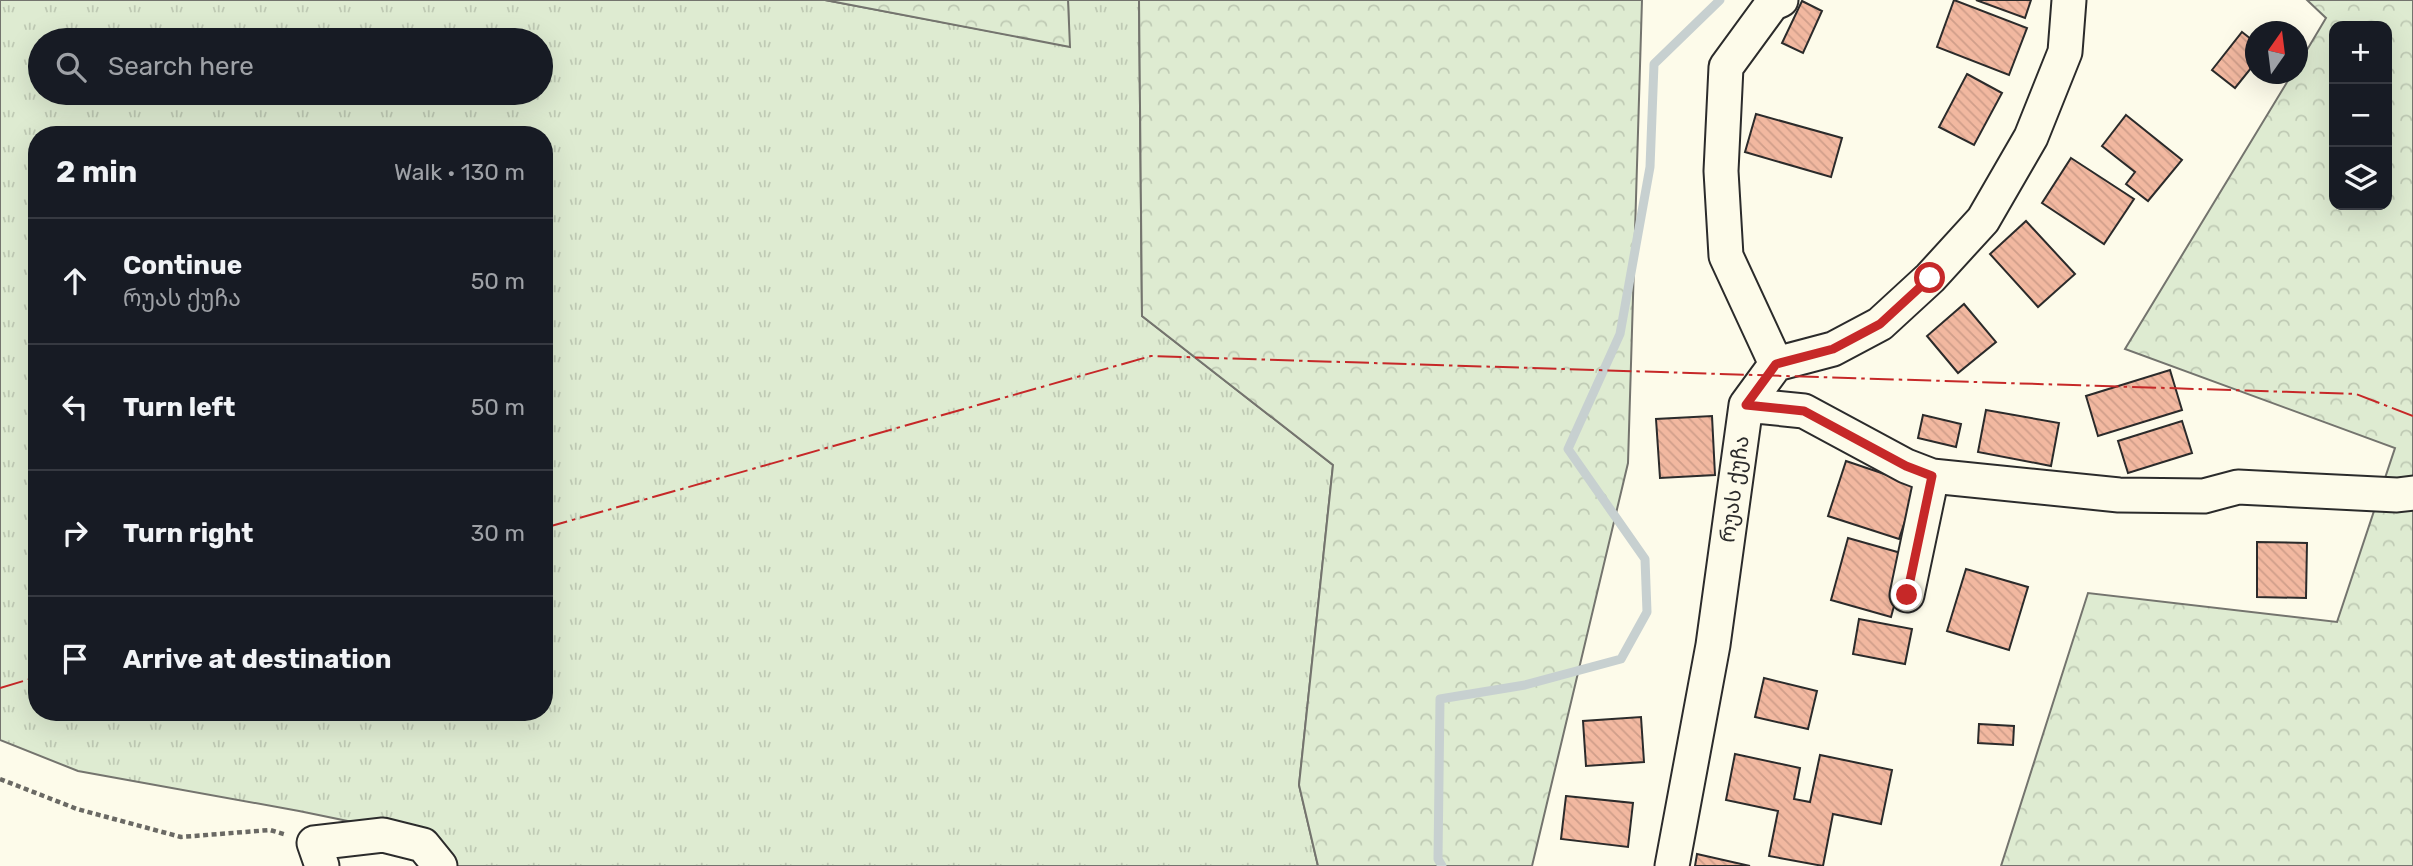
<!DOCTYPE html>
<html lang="en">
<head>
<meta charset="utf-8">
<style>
  body { margin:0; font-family:Rubik,"Noto Sans Georgian",sans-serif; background:#20242c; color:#f1f3f6 }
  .controls { position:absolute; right:21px; top:21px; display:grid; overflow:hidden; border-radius:14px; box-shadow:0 7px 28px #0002 }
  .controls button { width:63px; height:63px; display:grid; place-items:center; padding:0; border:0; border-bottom:2px solid #363941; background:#171b24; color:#f1f3f6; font:35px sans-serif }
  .compass { position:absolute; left:2245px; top:21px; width:63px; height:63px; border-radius:50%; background:#171b24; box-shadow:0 7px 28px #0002; rotate:14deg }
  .stop { position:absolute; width:21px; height:21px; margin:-16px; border:5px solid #c62828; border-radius:50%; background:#fff }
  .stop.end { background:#c62828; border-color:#fff; box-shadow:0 2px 7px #0008 }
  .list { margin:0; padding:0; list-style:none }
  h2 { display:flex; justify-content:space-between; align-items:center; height:91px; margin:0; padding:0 28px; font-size:30px }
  h2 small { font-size:23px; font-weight:400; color:#9ea1a6 }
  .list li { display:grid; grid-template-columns:46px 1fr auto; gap:21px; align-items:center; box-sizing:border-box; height:126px; padding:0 28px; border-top:2px solid #363941 }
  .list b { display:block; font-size:26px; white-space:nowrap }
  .list p { margin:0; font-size:23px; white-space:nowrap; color:#9ea1a6 }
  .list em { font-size:23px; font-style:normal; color:#9ea1a6 }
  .icon { flex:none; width:38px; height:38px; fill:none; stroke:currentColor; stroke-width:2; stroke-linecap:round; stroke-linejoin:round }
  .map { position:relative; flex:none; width:2413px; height:866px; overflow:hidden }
  .search { position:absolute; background:#171b24; box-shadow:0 7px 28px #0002; left:28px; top:28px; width:525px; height:77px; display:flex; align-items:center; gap:18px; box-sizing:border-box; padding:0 24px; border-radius:38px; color:#9ea1a6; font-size:26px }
  .panel { position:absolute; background:#171b24; box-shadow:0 7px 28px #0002; left:28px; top:126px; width:525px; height:595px; border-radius:28px }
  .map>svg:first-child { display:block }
  .grass { fill:url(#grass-tufts); stroke:#74746e; stroke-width:2; fill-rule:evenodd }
  .forest { fill:url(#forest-crowns); stroke:#74746e; stroke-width:2; fill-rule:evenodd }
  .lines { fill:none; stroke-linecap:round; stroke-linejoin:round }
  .stream { stroke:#c7d0d0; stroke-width:9 }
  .building { fill:url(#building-back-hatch); stroke:#2b2b2b; stroke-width:2 }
  .minor-casing { stroke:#2b2b2b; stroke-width:37 }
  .path { stroke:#6a6964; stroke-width:4.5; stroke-dasharray:5 3.5; stroke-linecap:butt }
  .minor { stroke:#fdfbea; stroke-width:33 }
  .power { stroke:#c62828; stroke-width:2; stroke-dasharray:24 5 3.5 5; stroke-linecap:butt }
  .route { stroke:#c62828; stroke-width:9 }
  .labels { text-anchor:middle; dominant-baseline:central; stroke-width:5; stroke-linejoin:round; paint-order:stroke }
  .street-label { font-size:21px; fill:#2b2b2b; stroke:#fdfbea }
</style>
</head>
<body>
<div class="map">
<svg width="2413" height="866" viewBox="0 0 2413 866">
  <defs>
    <pattern id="grass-tufts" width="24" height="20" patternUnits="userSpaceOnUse" patternTransform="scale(1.75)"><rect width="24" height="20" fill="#deebd1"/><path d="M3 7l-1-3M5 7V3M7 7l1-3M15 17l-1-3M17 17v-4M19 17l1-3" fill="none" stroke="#bfcab4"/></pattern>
    <pattern id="forest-crowns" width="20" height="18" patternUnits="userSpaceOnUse" patternTransform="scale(1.75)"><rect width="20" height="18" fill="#deebd1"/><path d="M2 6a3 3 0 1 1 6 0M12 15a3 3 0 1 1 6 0" fill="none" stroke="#bfcab4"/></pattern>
    <pattern id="building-back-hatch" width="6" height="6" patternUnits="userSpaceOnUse" patternTransform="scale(1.75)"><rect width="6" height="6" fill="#f2b8a0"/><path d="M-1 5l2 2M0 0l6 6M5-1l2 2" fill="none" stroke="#d09e8a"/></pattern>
  </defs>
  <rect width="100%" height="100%" fill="#fdfbea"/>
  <path class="grass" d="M0,0H825L1069,46L1068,0H1139L1142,316L1333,465L1299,785L1318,866H449L435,839L299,811L78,771L0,740ZM40,40H541V93H40ZM37,135H544V712H37Z"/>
  <path class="forest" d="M825,0H1068L1070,47Z
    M1139,0H1642L1628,463L1532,866H1318L1299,785L1333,465L1142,316Z
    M2307,0H2413V866H2001L2088,593L2337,622L2395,448L2125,349L2292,74H2298V65L2326,18ZM2334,26H2387V205H2334Z"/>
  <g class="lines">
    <path class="stream" d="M1442,866L1438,859L1440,699L1525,685L1621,659L1647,612L1645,559L1568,449L1620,334L1650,167L1654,64L1720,0"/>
  </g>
  <path class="building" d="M1954,0L2027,28L2009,75L1937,47Z
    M1976,0H2031L2025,18Z
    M1802,1L1822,11L1803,53L1782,43Z
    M2242,32L2256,43V62L2235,88L2212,70Z
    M1967,74L2002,93L1974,145L1939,127Z
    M1756,114L1842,138L1831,177L1745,152Z
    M2126,115L2182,160L2148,201L2126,184L2135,172L2102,146Z
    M2071,158L2134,199L2104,244L2042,203Z
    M2026,221L2075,274L2038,307L1990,254Z
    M1964,304L1996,342L1958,373L1927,336Z
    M2170,370L2182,410L2098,436L2086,396Z
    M1986,410L2059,423L2051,466L1978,452Z
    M1923,415L1961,424L1956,447L1918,438Z
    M1712,416L1715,475L1660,478L1656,419Z
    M2182,421L2192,453L2128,473L2118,441Z
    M1846,461L1917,485L1899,539L1828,516Z
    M1848,538L1908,555L1891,617L1831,600Z
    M2257,542L2307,543L2306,598L2257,597Z
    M1966,569L2028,587L2009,650L1947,631Z
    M1859,619L1912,629L1905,664L1853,654Z
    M1764,678L1817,691L1808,729L1755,717Z
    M1641,717L1644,762L1586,766L1583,721Z
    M1979,724L2014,726L2013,745L1978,743Z
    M1735,754L1800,768L1794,799L1810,802L1820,755L1892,770L1881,824L1833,814L1823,866L1769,856L1778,811L1726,800Z
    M1566,796L1633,803L1628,847L1561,839Z
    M1697,854L1750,866H1695Z"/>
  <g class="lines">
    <defs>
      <path id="minor" d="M1776,364L1726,256L1721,171L1726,67L1772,4L1781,0
        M1746,405L1804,411L1906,466L1932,476L2119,495L2204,496L2238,487L2397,495L2413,493
        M1907,595L1932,476
        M322,866L314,843L383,835L423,845L440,866
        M1672,866L1713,645L1746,405L1776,364L1833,349L1880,324L1930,278L1983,220L2031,137L2065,52L2069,0"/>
    </defs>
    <use href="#minor" class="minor-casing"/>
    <path class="path" d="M0,779L77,809L181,837L270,830L287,835"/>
    <use href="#minor" class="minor"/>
    <path class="power" d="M544,528L1151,356L2356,394L2413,416
      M0,688L37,677"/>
  </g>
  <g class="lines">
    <path class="route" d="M1907,595L1932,476L1906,466L1804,411L1746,405L1776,364L1833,349L1880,324L1930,278"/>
  </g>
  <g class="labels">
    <g class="street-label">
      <text transform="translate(1734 489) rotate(-82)">რუას ქუჩა</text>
    </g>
  </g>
</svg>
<div class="controls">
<button>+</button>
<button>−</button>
<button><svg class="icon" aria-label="layers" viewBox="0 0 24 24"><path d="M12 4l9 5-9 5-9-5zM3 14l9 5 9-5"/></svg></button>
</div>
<svg class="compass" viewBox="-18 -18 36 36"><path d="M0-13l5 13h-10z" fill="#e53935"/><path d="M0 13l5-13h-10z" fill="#9ea1a6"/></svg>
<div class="stop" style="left:1930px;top:278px"></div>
<div class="stop end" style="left:1907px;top:595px"></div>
<div class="search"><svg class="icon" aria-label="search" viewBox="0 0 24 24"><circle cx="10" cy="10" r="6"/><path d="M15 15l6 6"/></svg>Search here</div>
<section class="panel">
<h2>2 min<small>Walk · 130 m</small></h2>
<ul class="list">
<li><svg class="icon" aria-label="ahead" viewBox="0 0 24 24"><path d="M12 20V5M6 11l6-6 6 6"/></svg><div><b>Continue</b><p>რუას ქუჩა</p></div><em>50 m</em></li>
<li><svg class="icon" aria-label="left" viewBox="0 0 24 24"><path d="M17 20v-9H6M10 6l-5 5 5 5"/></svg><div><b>Turn left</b></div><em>50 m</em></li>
<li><svg class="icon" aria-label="right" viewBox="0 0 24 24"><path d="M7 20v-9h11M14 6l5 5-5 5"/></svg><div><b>Turn right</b></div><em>30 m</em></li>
<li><svg class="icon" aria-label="arrive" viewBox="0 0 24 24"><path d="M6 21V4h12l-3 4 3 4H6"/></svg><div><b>Arrive at destination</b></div></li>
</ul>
</section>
</div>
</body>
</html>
